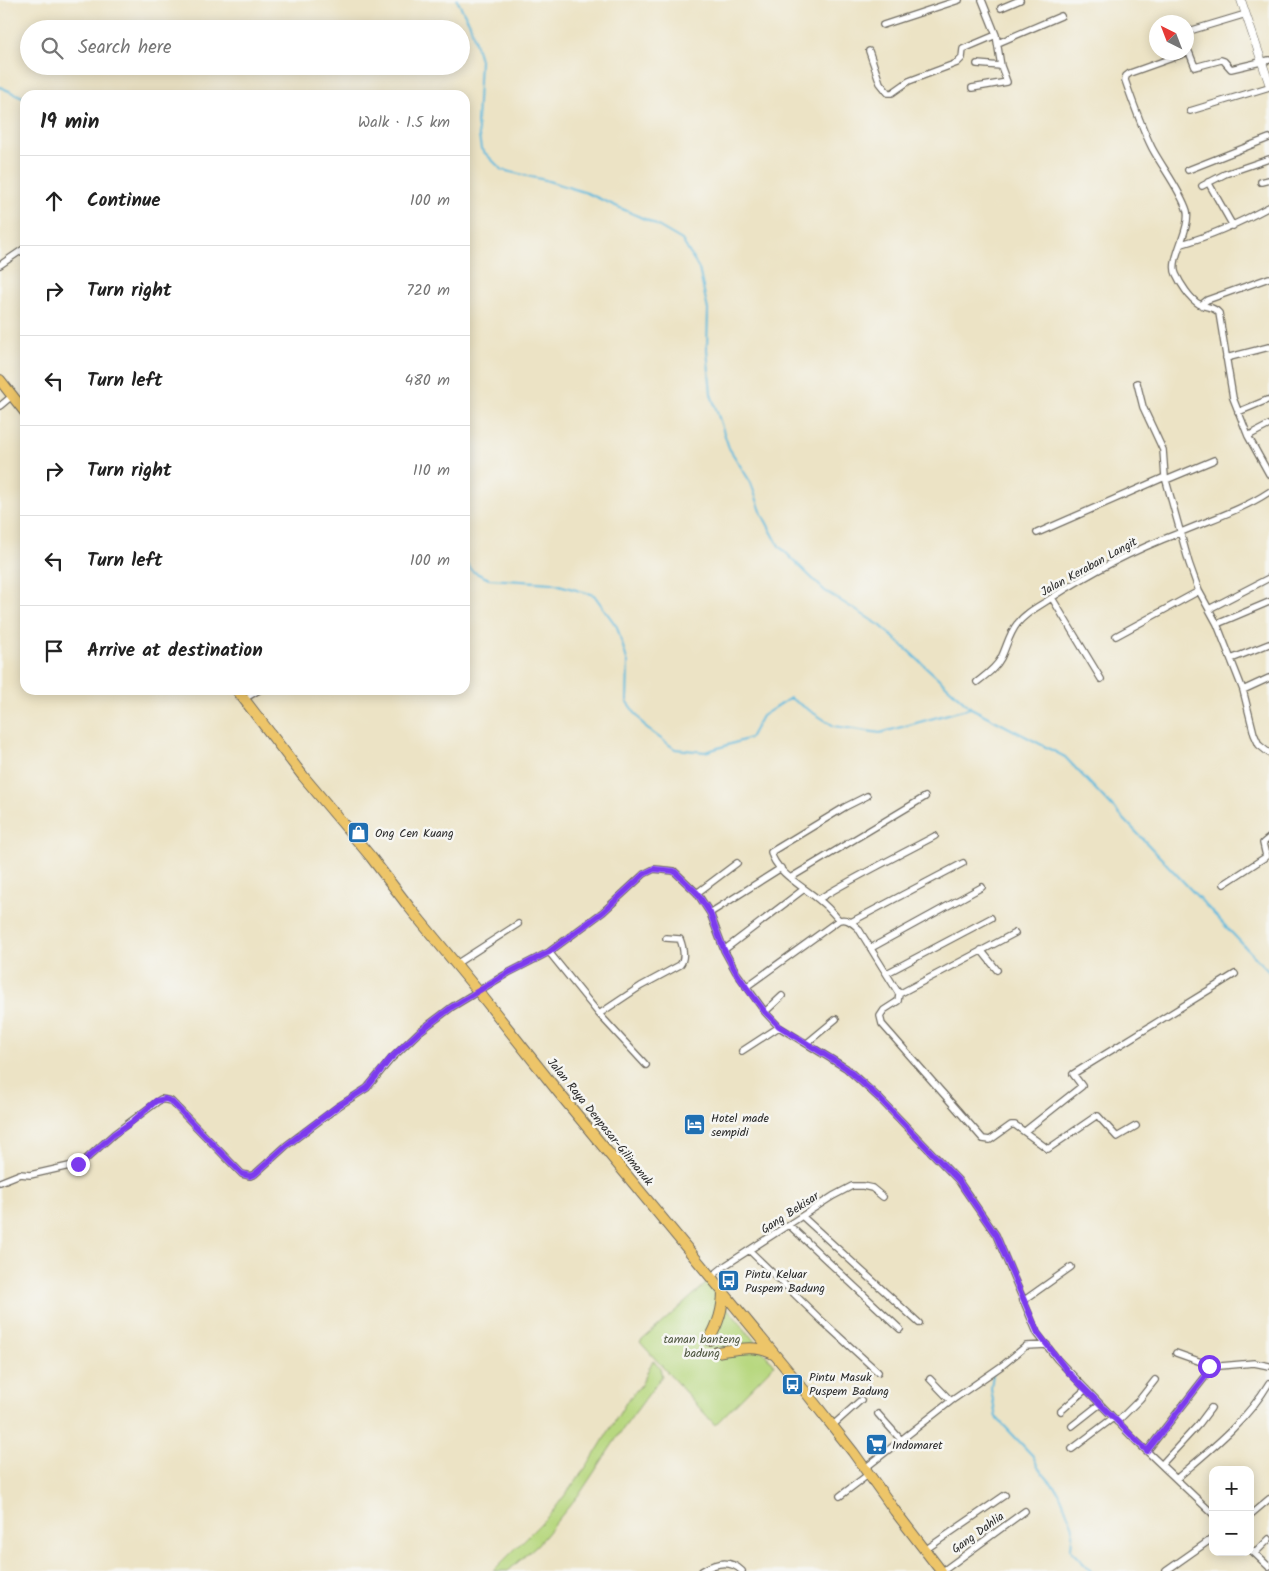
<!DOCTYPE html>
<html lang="en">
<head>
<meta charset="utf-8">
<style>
  body { margin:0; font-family:Kalam,sans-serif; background:#f2f2f2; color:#222 }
  .controls { position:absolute; right:15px; bottom:15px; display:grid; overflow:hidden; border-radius:10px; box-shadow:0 2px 12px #0003 }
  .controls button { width:45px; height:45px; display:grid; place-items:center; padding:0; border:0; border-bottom:1px solid #e0e0e0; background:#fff; color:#222; font:25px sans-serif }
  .compass { position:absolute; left:1149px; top:15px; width:45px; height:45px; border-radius:50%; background:#fff; box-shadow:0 2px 12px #0003; rotate:318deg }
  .stop { position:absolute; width:15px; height:15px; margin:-11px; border:4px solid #7c3aed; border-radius:50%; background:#fff }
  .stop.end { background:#7c3aed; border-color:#fff; box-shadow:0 1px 5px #0008 }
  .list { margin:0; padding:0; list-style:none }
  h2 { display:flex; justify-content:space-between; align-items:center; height:65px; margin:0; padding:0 20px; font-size:21px }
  h2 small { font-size:16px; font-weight:400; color:#767676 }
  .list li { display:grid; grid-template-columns:32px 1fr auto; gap:15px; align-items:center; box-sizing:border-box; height:90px; padding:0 20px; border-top:1px solid #e0e0e0 }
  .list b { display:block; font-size:19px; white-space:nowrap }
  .list em { font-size:16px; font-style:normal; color:#767676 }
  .icon { flex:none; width:28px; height:28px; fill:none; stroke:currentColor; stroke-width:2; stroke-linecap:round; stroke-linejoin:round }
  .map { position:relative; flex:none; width:1269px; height:1571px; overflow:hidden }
  .search { position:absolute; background:#fff; box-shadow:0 2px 12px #0003; left:20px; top:20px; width:450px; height:55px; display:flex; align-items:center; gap:12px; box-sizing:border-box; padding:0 18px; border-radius:28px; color:#767676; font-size:19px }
  .panel { position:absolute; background:#fff; box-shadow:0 2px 12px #0003; left:20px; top:90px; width:450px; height:605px; border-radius:15px }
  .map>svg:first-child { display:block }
  .green { fill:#b8d880; stroke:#728256 }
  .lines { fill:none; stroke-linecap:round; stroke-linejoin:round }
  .stream { stroke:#61bade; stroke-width:2 }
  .minor-casing { stroke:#6f6b61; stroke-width:8 }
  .tertiary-casing { stroke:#6f6b61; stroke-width:9 }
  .trunk-casing { stroke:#6f6b61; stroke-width:12 }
  .minor { stroke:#fff; stroke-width:5.5 }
  .tertiary { stroke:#fff; stroke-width:8 }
  .trunk { stroke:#edc569; stroke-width:10 }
  .route { stroke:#7c3aed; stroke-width:6 }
  .labels { text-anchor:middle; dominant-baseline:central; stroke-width:5; stroke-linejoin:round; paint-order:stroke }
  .street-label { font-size:12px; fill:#2b2b2b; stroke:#f6f6f2 }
  .poi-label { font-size:12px; fill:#2b2b2b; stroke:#f6f6f2; text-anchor:start }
  .park-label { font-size:12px; fill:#4e5640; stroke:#f6f6f2 }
</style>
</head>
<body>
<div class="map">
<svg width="1269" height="1571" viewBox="0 0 1269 1571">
  <rect width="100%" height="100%" fill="#f6f6f2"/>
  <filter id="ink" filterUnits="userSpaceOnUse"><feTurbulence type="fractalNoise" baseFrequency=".02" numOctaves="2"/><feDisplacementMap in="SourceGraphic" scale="10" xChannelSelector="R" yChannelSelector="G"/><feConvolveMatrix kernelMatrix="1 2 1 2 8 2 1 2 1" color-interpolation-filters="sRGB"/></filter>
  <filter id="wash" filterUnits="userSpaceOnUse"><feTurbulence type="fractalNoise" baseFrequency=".0096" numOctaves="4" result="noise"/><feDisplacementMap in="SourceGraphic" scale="20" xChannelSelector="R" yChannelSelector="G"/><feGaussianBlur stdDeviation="1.12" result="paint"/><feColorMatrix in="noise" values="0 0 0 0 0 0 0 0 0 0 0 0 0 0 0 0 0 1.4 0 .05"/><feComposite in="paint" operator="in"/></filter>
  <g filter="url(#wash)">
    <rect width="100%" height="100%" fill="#ece3c5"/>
    <path class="green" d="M707,1283L774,1365L715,1425L640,1342Z
      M653,1360L660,1369L662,1376L620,1433L581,1492L538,1544L508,1571H493L552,1512L590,1462L627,1401L641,1385Z"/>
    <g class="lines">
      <path class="stream" d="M457,0L470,24L480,60L477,123L481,149L502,170L545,180L587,193L651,222L682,240L699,269L708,310L707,349L711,394L729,448L751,483L762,514L779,546L825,591L881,626L971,708L1065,757L1269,972
        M0,87L25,98
        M465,561L472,571L489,579L552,583L594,595L617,627L628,663L627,702L646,728L675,749L705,752L750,738L762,716L790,698L834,726L880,733L970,708
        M993,1373L991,1389L996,1417L1033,1456L1039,1469L1059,1492L1073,1527L1071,1548L1072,1552L1091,1571"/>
    </g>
  </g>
  <g filter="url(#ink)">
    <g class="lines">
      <defs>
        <path id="minor" d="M1001,8L1020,0
          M883,25L959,0
          M1186,32L1246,14
          M998,43L1061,16
          M869,51L880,83L888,93H892L909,81L957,63L962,58L963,49L996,35
          M1269,60L1231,69L1224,61L1221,60L1195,67L1189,52L1130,73L1126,76L1125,80C1133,103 1141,126 1152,148C1162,167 1181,191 1187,211C1191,229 1169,260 1176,274C1180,283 1190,299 1199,304C1206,308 1214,306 1219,313L1233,398L1248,436L1269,474
          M977,64L1001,66
          M972,88L1007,82L1001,66L996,35L982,0
          M1190,111L1269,87
          M1188,170L1269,138
          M1208,182L1233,226
          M1261,182L1269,180
          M1202,186L1225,174L1269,159
          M1182,244C1213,235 1241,222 1269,207
          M0,265L25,248
          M1201,305L1207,300L1269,278
          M1226,358L1269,347
          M1137,383L1143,407L1163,450L1165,477L1189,563L1199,591L1217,624L1243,690L1254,734L1259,745L1269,753
          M0,406L12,396
          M1238,412L1267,400
          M1248,436L1269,425
          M1166,480L1214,460
          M1037,533L1165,477
          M1052,598L1101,679
          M1209,609L1269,578
          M1217,624L1269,602
          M1116,636L1199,591
          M1231,659L1269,644
          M977,682C986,675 996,668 1001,658C1007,646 1009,634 1017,624C1025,613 1039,606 1050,599C1091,572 1134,550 1179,533C1209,520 1242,510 1269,492
          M1243,690L1269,678
          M244,699L259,690
          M790,878L925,797
          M1224,884L1264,858L1266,856L1263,843L1269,838
          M697,893L737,863
          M819,899C856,876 896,857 935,836
          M710,913L781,868
          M839,920C833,913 827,906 819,900C805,888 775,872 771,852L845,807L867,796
          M851,922L963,863
          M871,948L982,887
          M724,950L804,889
          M981,950L997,970
          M549,952L599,1014L646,1065
          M456,964L518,924
          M887,973L991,918
          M746,987L839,920C848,918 852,923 858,928L899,994L1015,933
          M899,994L898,1001L884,1010L880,1016L882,1024L983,1139L990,1140L1011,1125H1015L1048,1149L1096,1116H1098L1117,1137L1136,1126
          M765,1012L782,996
          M599,1014L641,986L680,965C686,958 683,947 680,939L666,938
          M807,1043L836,1019
          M742,1051L779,1027
          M1025,1131L1082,1086L1073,1074L1235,974
          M0,1182L20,1174L30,1175L78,1164L84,1161L114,1134L161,1099L171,1101L242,1174L250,1176L255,1174L287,1145L339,1106L367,1088L391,1059L419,1032L452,1007L508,973L549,952L603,912L644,874L654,869L674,871L697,893L710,913L724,950L736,972L765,1012L779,1027L846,1068L879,1098L958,1180L996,1235L1037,1333L1057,1359L1133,1438L1213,1514
          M803,1217L919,1323
          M789,1225L900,1329
          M750,1251L821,1320L878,1372
          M711,1277L726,1265L833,1196L852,1186H863L872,1188L883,1197
          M1023,1301L1071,1267
          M1209,1367L1254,1363L1269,1366
          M930,1379L951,1401
          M1061,1411L1086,1389
          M878,1414L902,1441
          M1117,1422L1140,1399L1155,1380
          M832,1426L861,1400
          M1072,1426L1100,1404
          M1072,1449L1113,1418
          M1147,1451L1209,1372L1210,1369L1204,1363L1176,1353
          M1162,1464L1199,1424L1211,1408
          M864,1469L951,1401L1003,1365L1026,1346L1047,1345
          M1176,1479C1210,1450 1246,1422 1269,1383
          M840,1496L869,1474
          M1250,1515L1269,1499
          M1250,1549L1269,1567
          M925,1550L1005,1495
          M1255,1553L1269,1539
          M702,1571C715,1563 730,1559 742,1571
          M943,1571L1025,1511
          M1166,1571L1213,1538"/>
        <path id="tertiary" d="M1241,0L1269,83"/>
        <path id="trunk" d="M0,380L25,412
          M237,690L303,776L371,857L409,907L478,991L559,1093L804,1390L853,1452L895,1511L941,1571
          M709,1340C718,1324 723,1310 723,1291
          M717,1352C737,1349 757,1344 775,1355"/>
      </defs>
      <use href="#minor" class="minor-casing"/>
      <use href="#tertiary" class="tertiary-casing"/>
      <use href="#trunk" class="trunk-casing"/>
      <use href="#minor" class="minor"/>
      <use href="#tertiary" class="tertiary"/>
      <use href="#trunk" class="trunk"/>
    </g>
  </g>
  <g class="lines" filter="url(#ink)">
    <path class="route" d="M78,1164L84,1161L114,1134L132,1122L156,1101L165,1099L171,1101L242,1174L250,1176L255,1174L287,1145L338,1106L367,1088L390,1059L419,1032L452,1007L508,973L549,952L603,912L644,874L654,869L674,871L697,893L710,913L724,950L736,972L746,987L765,1012L779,1026L846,1068L879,1098L958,1180L996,1235L1038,1333L1068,1372L1147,1451L1209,1372V1366"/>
  </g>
  <defs>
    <symbol id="shop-square" viewBox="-11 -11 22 22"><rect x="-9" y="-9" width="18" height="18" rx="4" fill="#1f6fb2" stroke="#f6f6f2"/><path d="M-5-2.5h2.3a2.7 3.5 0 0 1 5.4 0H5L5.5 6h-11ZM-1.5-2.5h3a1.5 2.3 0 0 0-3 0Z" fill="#fff"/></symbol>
    <symbol id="hotel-square" viewBox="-11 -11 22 22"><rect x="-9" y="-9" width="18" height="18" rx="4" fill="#1f6fb2" stroke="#f6f6f2"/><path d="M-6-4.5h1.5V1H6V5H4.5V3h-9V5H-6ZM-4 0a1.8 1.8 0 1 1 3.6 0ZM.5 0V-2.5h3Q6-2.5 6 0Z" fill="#fff"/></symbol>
    <symbol id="bus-square" viewBox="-11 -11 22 22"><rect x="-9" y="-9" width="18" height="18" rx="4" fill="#1f6fb2" stroke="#f6f6f2"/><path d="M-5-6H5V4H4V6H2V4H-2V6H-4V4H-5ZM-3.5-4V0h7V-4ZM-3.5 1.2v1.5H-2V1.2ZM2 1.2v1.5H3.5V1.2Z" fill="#fff"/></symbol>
    <symbol id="supermarket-square" viewBox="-11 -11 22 22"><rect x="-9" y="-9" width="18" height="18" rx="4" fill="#1f6fb2" stroke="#f6f6f2"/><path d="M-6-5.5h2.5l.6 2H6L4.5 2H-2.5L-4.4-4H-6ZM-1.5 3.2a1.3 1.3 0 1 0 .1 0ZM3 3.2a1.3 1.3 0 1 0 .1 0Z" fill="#fff"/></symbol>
  </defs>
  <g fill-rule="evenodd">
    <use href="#shop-square" x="346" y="820" width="25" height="25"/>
    <use href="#hotel-square" x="682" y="1112" width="25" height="25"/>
    <use href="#bus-square" x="716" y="1268" width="25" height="25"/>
    <use href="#bus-square" x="780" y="1372" width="25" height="25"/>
    <use href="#supermarket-square" x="864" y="1432" width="25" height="25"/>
  </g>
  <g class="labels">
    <g class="street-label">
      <text transform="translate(1089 567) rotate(-29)">Jalan Keraban Langit</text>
      <text transform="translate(600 1122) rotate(51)">Jalan Raya Denpasar-Gilimanuk</text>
      <text transform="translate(790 1213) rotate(-33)">Gang Bekisar</text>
      <text transform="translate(978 1533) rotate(-36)">Gang Dahlia</text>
    </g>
    <g class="poi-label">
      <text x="375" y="833">Ong Cen Kuang</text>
      <text x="711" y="1118">Hotel made<tspan x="711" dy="14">sempidi</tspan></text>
      <text x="745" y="1274">Pintu Keluar<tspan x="745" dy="14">Puspem Badung</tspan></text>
      <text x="809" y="1377">Pintu Masuk<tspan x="809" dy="14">Puspem Badung</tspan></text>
      <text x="892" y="1445">Indomaret</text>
    </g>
    <g class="park-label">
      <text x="702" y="1339">taman banteng<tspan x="702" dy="14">badung</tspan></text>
    </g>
  </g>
</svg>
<div class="controls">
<button>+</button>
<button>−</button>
</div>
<svg class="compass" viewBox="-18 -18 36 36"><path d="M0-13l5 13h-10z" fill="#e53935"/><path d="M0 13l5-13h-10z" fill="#767676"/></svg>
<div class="stop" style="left:1209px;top:1366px"></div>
<div class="stop end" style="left:78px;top:1164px"></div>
<div class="search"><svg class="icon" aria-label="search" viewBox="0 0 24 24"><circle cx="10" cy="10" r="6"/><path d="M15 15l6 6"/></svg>Search here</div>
<section class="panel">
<h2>19 min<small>Walk · 1.5 km</small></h2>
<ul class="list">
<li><svg class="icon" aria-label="ahead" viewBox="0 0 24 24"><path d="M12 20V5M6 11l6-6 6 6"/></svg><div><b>Continue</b></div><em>100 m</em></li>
<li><svg class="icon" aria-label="right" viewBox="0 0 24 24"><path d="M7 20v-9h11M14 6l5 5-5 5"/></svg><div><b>Turn right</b></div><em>720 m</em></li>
<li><svg class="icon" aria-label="left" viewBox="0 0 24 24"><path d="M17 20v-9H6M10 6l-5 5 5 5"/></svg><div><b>Turn left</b></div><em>480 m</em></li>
<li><svg class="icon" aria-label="right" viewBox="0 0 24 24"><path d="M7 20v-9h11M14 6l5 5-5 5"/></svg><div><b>Turn right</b></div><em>110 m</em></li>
<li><svg class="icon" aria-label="left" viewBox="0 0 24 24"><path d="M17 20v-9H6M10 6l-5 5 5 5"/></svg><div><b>Turn left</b></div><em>100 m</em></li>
<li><svg class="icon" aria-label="arrive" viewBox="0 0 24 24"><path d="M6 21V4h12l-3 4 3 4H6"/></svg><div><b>Arrive at destination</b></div></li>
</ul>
</section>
</div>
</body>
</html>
